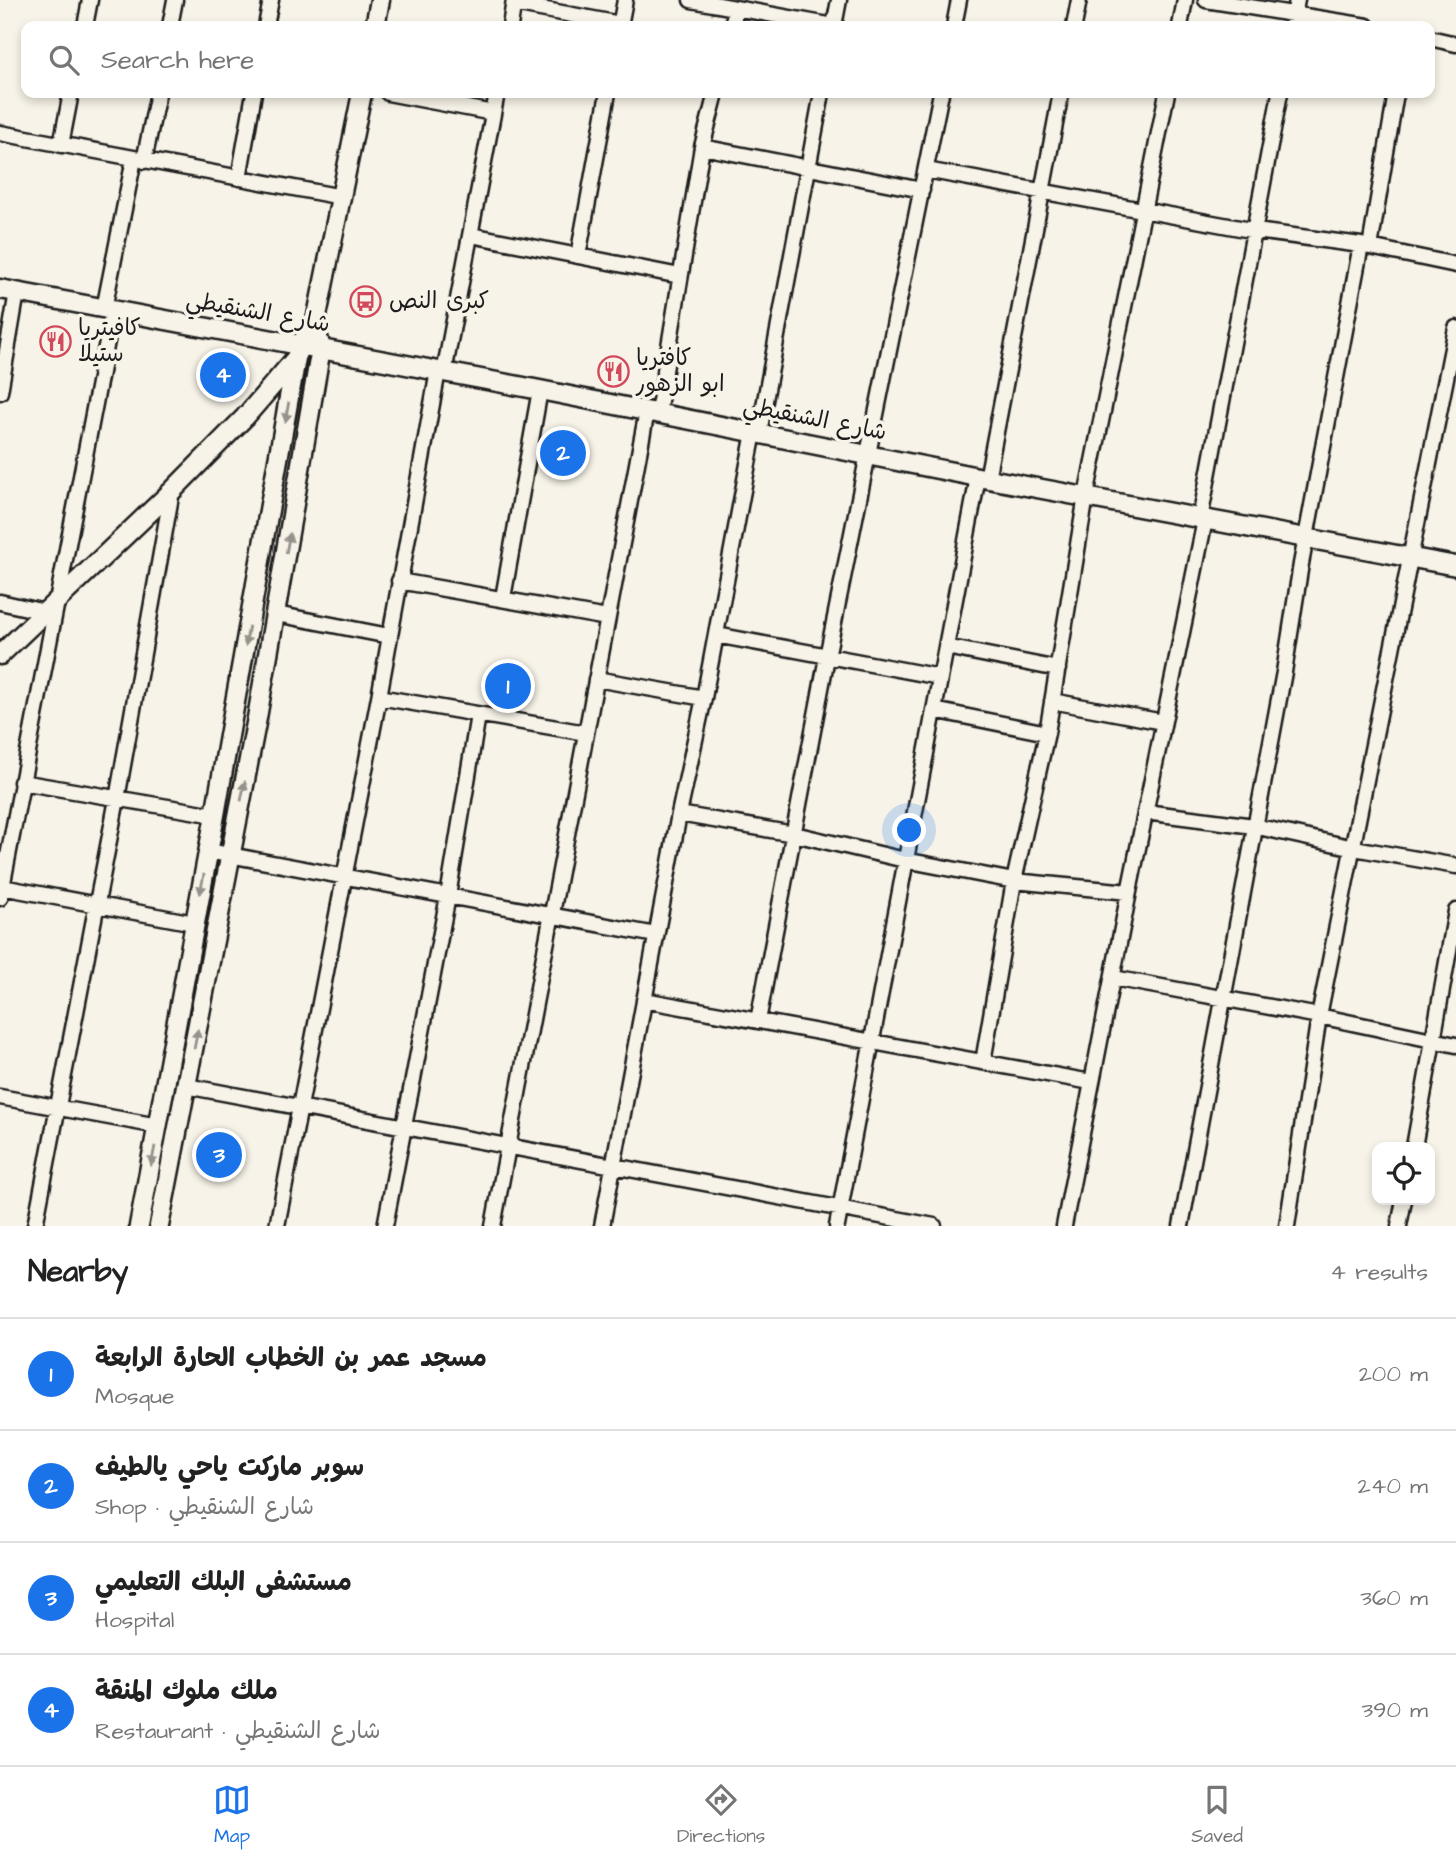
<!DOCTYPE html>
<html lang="en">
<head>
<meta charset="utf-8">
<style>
  body { margin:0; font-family:"Architects Daughter","Playpen Sans Arabic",sans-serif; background:#f6f6f6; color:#222 }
  .controls { position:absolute; right:21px; bottom:21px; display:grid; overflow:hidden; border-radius:14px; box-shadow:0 4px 10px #0003 }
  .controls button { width:63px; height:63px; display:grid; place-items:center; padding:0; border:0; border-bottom:2px solid #e0e0e0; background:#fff; color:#222; font:35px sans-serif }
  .you { position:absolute; left:910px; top:831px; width:24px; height:24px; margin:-18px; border:5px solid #fff; border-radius:50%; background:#1a73e8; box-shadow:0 0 0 10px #1a73e833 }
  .badge { display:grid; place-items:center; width:46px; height:46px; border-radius:50%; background:#1a73e8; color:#fff; font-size:23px; font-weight:700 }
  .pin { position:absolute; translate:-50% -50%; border:4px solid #fff; box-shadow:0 2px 7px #0006 }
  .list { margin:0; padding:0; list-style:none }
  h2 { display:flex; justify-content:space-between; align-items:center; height:91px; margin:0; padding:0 28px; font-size:30px }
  h2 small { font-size:23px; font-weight:400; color:#767676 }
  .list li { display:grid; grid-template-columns:46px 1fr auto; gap:21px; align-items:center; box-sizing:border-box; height:112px; padding:0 28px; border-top:2px solid #e0e0e0 }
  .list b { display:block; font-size:26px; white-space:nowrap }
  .list p { margin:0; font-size:23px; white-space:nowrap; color:#767676 }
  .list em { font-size:23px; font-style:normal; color:#767676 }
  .icon { flex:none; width:38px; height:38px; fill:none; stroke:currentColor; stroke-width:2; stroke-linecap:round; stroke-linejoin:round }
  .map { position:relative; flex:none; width:1456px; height:1226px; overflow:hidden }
  .search { position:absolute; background:#fff; box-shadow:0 4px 10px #0003; left:21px; right:21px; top:21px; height:77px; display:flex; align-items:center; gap:18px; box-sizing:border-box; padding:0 24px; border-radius:14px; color:#767676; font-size:26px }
  .sheet { height:539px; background:#fff }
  nav { display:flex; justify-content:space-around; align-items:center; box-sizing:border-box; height:98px; border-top:2px solid #e0e0e0; background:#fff; font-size:19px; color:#767676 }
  nav a { display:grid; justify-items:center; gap:4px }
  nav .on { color:#1a73e8 }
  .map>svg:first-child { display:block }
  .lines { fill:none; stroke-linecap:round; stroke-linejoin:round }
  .minor-casing { stroke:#1c1c1c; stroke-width:19 }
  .tertiary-casing { stroke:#1c1c1c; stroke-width:23 }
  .minor { stroke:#f7f3e8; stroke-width:14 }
  .tertiary { stroke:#f7f3e8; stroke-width:18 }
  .oneway { fill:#94928c }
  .labels { text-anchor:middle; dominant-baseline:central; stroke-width:7; stroke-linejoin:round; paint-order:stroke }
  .poi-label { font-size:23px; fill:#1c1c1c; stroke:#f7f3e8; text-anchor:start }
  .street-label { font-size:23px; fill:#1c1c1c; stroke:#f7f3e8 }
</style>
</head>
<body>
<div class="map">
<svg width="1456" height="1226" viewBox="0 0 1456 1226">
  <rect width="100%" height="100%" fill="#f7f3e8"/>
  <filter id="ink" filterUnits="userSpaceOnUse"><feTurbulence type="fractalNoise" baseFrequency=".0143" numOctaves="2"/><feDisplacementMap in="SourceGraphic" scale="14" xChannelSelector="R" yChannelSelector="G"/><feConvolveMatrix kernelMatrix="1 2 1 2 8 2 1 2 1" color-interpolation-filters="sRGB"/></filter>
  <g filter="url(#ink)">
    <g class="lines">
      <defs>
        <path id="minor" d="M691,0L834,26
          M1206,0L1367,26
          M514,4L620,24
          M85,26L90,0
          M170,26L175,0
          M266,26L271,0
          M510,26L514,0
          M620,26L625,0
          M732,26L736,9
          M834,26L839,0
          M954,26L959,0
          M1074,26L1079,0
          M1180,26L1185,0
          M1292,26L1297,0
          M1430,38L1456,44
          M388,93L493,113
          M0,133L342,197
          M61,145L71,93
          M702,147L922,190
          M144,161L158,93
          M926,170L1256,231L1361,245
          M239,178L254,93
          M471,235L680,276
          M1370,247L1456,265
          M578,256L608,93
          M104,309L134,159
          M444,373L497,93
          M0,392L17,292
          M658,413L702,147L716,93
          M759,433L822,93
          M987,479L1061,93
          M1200,519L1280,93
          M399,581L607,618
          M503,598L540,390
          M0,602L45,612
          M276,614L389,636
          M716,635L940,677
          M946,647L1058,669
          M596,679L704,698
          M379,697L586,733
          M1052,701L1163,722
          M934,710L1047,733
          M21,782L215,815
          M1145,812L1254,826L1354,848L1456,866
          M679,814L794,834L905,860L1014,881L1129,892
          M208,851L656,935
          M2,887L194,923
          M0,898L113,310
          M1113,978L1319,1016L1456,1045
          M644,1000L1091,1082
          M758,1021L827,657L941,93
          M983,1062L1014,881L1047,733L1086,496L1167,93
          M186,1086L934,1226
          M0,1097L158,1126
          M1414,1147L1456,911
          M35,1226L117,799L172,491
          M277,1226L379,697L438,371
          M385,1226L448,896L478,715
          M493,1226L647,411
          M602,1226L679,814L704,698L754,432
          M837,1226L978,477
          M1064,1226L1129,892L1205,520
          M1181,1226L1284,672L1301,564L1361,245L1370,247L1396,93
          M1287,1226L1319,1016L1456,328
          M1399,1226L1404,1200"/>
        <path id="tertiary" d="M375,26L380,0
          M0,289L540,390L978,477L1456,566
          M0,655L172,491L245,417L296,358
          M139,1226L215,815L296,358L300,344L306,337
          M159,1226L257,718L321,348L315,326L362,93"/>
      </defs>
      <use href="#minor" class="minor-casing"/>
      <use href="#tertiary" class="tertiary-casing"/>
      <use href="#minor" class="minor"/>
      <use href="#tertiary" class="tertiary"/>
    </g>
    <defs><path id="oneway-solid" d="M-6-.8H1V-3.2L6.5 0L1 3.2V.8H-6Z" transform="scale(1.75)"/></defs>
    <g class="oneway">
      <use href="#oneway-solid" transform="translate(287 412) rotate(100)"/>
      <use href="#oneway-solid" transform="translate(288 543) rotate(-80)"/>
      <use href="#oneway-solid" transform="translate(247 636) rotate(100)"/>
      <use href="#oneway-solid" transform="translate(243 791) rotate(-79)"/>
      <use href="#oneway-solid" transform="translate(202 884) rotate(101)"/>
      <use href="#oneway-solid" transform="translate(196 1039) rotate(-79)"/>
      <use href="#oneway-solid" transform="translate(153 1156) rotate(101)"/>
    </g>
  </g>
  <defs>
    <symbol id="bus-ring" viewBox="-11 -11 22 22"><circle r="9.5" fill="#f7f3e8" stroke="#d1495b" stroke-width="1.5"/><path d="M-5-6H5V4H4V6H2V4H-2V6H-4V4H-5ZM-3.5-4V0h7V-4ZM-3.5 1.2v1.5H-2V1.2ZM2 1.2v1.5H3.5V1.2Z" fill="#d1495b"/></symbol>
    <symbol id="restaurant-ring" viewBox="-11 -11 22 22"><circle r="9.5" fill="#f7f3e8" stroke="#d1495b" stroke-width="1.5"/><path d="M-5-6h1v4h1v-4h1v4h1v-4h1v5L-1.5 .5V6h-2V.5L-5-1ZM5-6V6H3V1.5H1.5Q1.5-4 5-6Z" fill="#d1495b"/></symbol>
  </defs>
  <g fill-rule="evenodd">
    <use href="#bus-ring" x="348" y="284" width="35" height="35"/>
    <use href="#restaurant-ring" x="38" y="324" width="35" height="35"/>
    <use href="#restaurant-ring" x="596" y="354" width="35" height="35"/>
  </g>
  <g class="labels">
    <g class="poi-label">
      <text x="389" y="301">كبرى النص</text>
      <text x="78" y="328">كافيتريا<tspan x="78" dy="26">ستيلا</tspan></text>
      <text x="636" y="358">كافتريا<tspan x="636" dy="26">ابو الزهور</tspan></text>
    </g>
    <g class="street-label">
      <text transform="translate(258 312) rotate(10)">شارع الشنقيطي</text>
      <text transform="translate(815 419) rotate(11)">شارع الشنقيطي</text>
    </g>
  </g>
</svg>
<div class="controls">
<button><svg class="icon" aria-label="locate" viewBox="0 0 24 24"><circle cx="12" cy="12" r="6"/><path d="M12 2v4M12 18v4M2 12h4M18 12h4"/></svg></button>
</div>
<div class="you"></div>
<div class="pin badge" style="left:508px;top:686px">1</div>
<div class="pin badge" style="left:563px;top:453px">2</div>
<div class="pin badge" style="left:219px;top:1155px">3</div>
<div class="pin badge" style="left:223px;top:375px">4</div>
<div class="search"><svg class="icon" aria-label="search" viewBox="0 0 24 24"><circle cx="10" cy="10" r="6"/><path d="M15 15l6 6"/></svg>Search here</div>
</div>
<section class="sheet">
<h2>Nearby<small>4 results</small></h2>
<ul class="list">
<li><span class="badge">1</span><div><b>مسجد عمر بن الخطاب الحارة الرابعة</b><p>Mosque</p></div><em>200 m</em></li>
<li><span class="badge">2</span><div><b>سوبر ماركت ياحي يالطيف</b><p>Shop · شارع الشنقيطي</p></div><em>240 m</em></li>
<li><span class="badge">3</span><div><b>مستشفى البلك التعليمي</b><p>Hospital</p></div><em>360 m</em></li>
<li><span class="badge">4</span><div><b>ملك ملوك المنقة</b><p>Restaurant · شارع الشنقيطي</p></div><em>390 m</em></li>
</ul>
</section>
<nav>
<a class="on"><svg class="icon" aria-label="map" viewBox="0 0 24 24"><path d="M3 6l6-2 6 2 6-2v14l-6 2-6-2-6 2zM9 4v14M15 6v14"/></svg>Map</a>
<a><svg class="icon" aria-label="directions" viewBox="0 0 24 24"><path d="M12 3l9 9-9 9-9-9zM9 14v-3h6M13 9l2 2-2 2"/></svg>Directions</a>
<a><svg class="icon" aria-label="saved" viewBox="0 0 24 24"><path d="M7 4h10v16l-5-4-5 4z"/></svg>Saved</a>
</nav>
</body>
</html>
